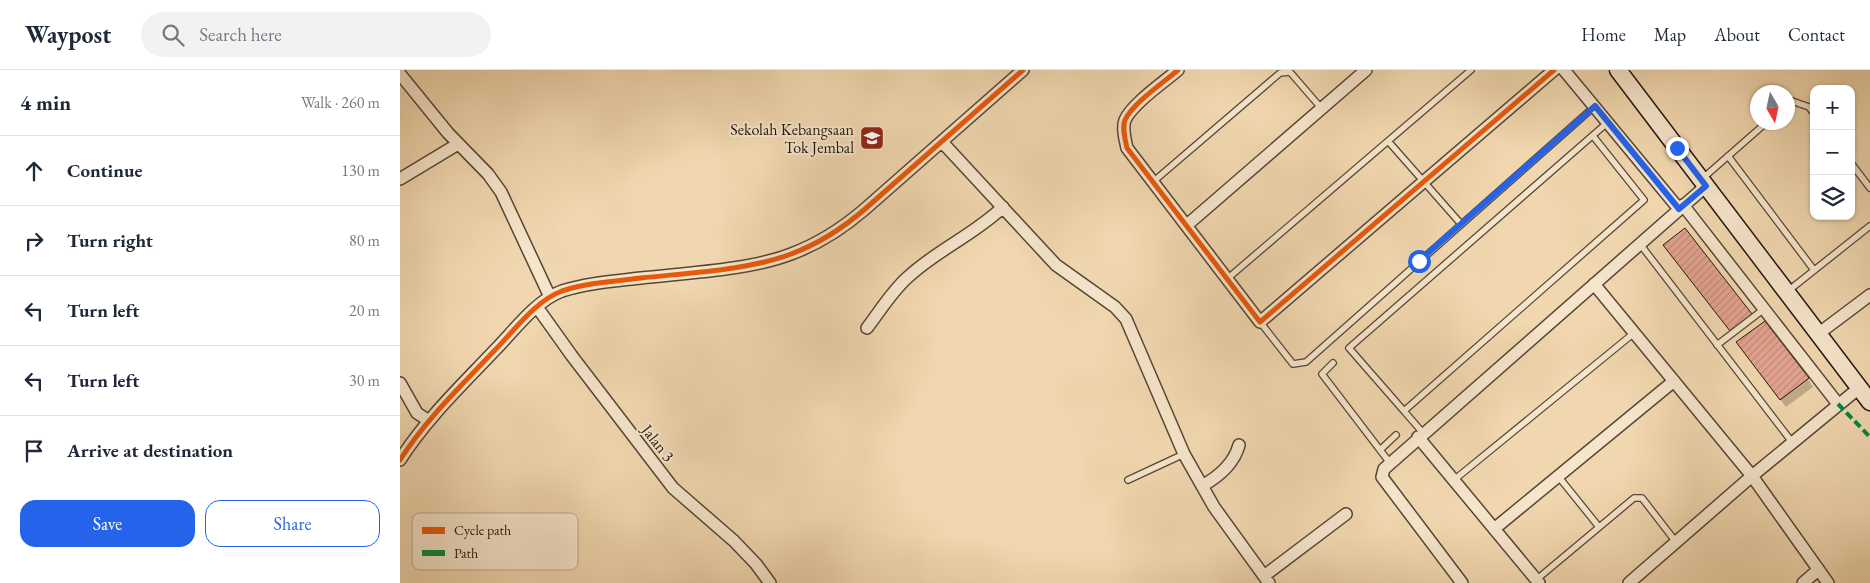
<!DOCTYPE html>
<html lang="en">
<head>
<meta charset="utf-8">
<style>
  body { margin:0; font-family:"EB Garamond",serif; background:#f2f2f3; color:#1f2937 }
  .controls { position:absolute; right:15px; top:15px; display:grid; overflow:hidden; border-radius:10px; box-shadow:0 1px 4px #0004 }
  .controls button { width:45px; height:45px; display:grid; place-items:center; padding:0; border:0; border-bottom:1px solid #e0e1e3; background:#fff; color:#1f2937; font:25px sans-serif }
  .compass { position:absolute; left:1350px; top:15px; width:45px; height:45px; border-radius:50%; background:#fff; box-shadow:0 1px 4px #0004; rotate:171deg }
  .stop { position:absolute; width:15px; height:15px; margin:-11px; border:4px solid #2563eb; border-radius:50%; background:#fff }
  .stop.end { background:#2563eb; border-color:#fff; box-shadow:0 1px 5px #0008 }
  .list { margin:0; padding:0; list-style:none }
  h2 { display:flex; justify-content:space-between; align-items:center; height:65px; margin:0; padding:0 20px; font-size:21px }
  h2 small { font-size:16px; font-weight:400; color:#747a83 }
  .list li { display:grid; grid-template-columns:32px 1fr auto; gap:15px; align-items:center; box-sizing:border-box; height:70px; padding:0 20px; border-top:1px solid #e0e1e3 }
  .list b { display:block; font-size:19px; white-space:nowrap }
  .list em { font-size:16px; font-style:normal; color:#747a83 }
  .actions { display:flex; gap:10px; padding:15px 20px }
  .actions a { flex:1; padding:11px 0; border:1px solid #2563eb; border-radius:15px; text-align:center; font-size:18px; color:#2563eb }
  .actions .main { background:#2563eb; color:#fff }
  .icon { flex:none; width:28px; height:28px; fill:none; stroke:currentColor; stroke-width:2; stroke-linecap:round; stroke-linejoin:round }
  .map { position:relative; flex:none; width:1470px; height:513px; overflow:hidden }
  header { display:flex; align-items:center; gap:30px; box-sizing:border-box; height:70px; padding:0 25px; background:#fff; border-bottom:1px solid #e0e1e3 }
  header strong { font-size:24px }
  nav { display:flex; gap:28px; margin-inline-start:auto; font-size:18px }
  .search { width:350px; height:45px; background:#f2f2f3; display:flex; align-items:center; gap:12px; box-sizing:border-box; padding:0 18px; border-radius:28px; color:#747a83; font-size:19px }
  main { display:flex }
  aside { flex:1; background:#fff }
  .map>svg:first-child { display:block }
  .shadow { fill:#0003 }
  .building { fill:url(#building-hatch); stroke:#21150d }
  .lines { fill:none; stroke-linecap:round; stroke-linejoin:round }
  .lane-casing { stroke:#554636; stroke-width:8 }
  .street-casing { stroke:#554636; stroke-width:14 }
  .secondary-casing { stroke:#21150d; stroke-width:19 }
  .lane { stroke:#f6e5cb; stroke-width:5.5 }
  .street { stroke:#f6e5cb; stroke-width:11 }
  .secondary { stroke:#f6e5cb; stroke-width:16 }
  .quiet { stroke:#00873e; stroke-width:4; stroke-dasharray:8 4; stroke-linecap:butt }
  .cycleway-casing { stroke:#f6e5cb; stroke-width:8 }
  .cycleway { stroke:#e8590c; stroke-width:5 }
  .route { stroke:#2563eb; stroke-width:6 }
  .labels { text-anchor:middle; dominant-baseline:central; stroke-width:4; stroke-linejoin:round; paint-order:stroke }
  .poi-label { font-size:16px; fill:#21150d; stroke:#f6e5cb; text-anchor:end }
  .street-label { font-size:16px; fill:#21150d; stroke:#f6e5cb }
  .key { fill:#f6e5cb; stroke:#b6a792; stroke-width:1 }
  .key-label { font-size:14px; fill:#21150d }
</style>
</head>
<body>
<header>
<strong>Waypost</strong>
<div class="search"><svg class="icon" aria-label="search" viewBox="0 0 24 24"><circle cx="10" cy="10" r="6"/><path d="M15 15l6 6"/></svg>Search here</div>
<nav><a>Home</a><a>Map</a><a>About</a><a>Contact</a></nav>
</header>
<main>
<aside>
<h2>4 min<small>Walk · 260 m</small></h2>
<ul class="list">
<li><svg class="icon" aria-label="ahead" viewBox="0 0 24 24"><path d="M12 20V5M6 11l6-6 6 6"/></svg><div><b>Continue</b></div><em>130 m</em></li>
<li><svg class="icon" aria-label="right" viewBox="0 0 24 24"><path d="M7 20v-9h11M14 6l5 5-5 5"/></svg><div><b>Turn right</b></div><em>80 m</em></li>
<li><svg class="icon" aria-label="left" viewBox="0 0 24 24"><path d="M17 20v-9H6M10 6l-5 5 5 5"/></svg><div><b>Turn left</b></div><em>20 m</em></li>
<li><svg class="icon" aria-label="left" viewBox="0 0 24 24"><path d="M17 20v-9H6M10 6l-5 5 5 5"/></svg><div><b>Turn left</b></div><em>30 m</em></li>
<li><svg class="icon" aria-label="arrive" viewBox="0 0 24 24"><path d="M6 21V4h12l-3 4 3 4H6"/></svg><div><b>Arrive at destination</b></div></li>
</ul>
<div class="actions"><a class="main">Save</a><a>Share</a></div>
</aside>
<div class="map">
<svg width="1470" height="513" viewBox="0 0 1470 513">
  <defs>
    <pattern id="building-hatch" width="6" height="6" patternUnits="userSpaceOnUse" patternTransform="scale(1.25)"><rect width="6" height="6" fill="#e4a491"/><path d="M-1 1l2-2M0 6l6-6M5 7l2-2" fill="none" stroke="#c38c7c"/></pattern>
  </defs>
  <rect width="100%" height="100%" fill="#f1d7af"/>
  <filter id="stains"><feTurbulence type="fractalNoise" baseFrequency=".004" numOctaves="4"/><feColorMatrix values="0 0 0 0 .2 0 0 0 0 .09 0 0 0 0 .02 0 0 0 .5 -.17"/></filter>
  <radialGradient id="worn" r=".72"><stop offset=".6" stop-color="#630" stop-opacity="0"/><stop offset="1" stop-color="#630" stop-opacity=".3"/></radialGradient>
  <path class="shadow" d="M1343,281L1408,309L1413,317L1386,337Z"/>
  <path class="building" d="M1285,158L1352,244L1330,261L1263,175Z
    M1365,251L1409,308L1380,330L1336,272Z"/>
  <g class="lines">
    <defs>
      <path id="lane" d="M1388,34L1392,31L1409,37L1414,44
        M1193,66L1244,130L1004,341L949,278L1207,53
        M988,71L1061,154
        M1328,86L1414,200
        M1451,93L1470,118
        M1302,109L1367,52
        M754,111L880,3L890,2L922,39
        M1240,174L1392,372
        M827,209L1071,0
        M1388,221L1470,156
        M860,252L893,294L906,292L1195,36
        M1317,275L1364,239
        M933,293L922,304L990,393
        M1004,341L1023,363
        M980,380L996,365
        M1158,406L1199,457
        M728,410L784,384
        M1054,410L1234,263
        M1136,510L1234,428H1242L1276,472"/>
      <path id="street" d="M778,0C764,12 732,34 725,50C722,58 725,69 727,78L860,252L1154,0
        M1164,0L1279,139
        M0,4L48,63L88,104L101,122L150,227
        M543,73L656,195L715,237L726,249L784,384L814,437L869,513
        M0,109L58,74
        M1283,135L1438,334
        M787,155L966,0
        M1194,214L1352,406L1428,513
        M137,237L172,286L273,418L334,471L356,494L370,513
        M467,258C480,241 492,221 508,207C537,180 575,164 603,137
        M1418,264L1470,225
        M0,313L17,343L29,351
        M1018,367L1139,513
        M0,390C26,349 62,315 94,281C114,261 135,231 162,221C187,213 215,211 241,208C286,203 350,200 391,184C418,174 443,158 465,139L623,0
        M802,416C818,407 834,394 839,375
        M1094,459L1274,311
        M864,506L946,444
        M1062,513L982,407L984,399L1306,116
        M1229,513L1352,406L1459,318
        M1403,513L1418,500"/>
      <path id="secondary" d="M1218,0L1470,332"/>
    </defs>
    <use href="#lane" class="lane-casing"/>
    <use href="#street" class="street-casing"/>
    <use href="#secondary" class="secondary-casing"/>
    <use href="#lane" class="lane"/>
    <use href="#street" class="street"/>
    <use href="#secondary" class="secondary"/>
    <path class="quiet" d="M1438,334L1470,367"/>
    <defs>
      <path id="cycleway" d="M778,0C764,12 732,34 725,50C722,58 725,69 727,78L860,252L1154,0
        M0,390C26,349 62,315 94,281C114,261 135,231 162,221C187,213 215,211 241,208C286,203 350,200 391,184C418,174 443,158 465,139L623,0"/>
    </defs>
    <use href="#cycleway" class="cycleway-casing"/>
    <use href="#cycleway" class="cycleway"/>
  </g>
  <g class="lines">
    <path class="route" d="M1019,191L1195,36L1279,139L1306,116L1277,78"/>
  </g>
  <defs>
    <symbol id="school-square" viewBox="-11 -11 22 22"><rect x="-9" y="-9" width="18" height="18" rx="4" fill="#8f2418" stroke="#f6e5cb"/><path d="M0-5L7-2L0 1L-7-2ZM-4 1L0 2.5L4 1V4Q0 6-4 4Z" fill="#fff"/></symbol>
  </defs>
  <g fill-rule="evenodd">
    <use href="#school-square" x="458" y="54" width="28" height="28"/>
  </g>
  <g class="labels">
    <g class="poi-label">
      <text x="454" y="59">Sekolah Kebangsaan<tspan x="454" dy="18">Tok Jembal</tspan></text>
    </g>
    <g class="street-label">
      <text transform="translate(258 373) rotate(52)">Jalan 3</text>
    </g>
  </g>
  <rect x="12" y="443" width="166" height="57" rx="8" class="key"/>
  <rect x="22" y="457" width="23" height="7" fill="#e8590c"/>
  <rect x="22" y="480" width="23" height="6" fill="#00873e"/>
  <g class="key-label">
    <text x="54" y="465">Cycle path</text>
    <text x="54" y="488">Path</text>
  </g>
  <rect width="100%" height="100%" filter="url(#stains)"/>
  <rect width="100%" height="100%" fill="url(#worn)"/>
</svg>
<div class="controls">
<button>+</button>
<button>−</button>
<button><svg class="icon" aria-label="layers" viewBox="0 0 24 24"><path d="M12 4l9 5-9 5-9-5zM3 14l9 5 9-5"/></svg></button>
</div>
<svg class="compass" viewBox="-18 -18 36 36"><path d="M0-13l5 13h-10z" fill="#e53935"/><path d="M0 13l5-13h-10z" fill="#747a83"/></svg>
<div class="stop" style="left:1019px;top:191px"></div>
<div class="stop end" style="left:1277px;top:78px"></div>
</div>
</main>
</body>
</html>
